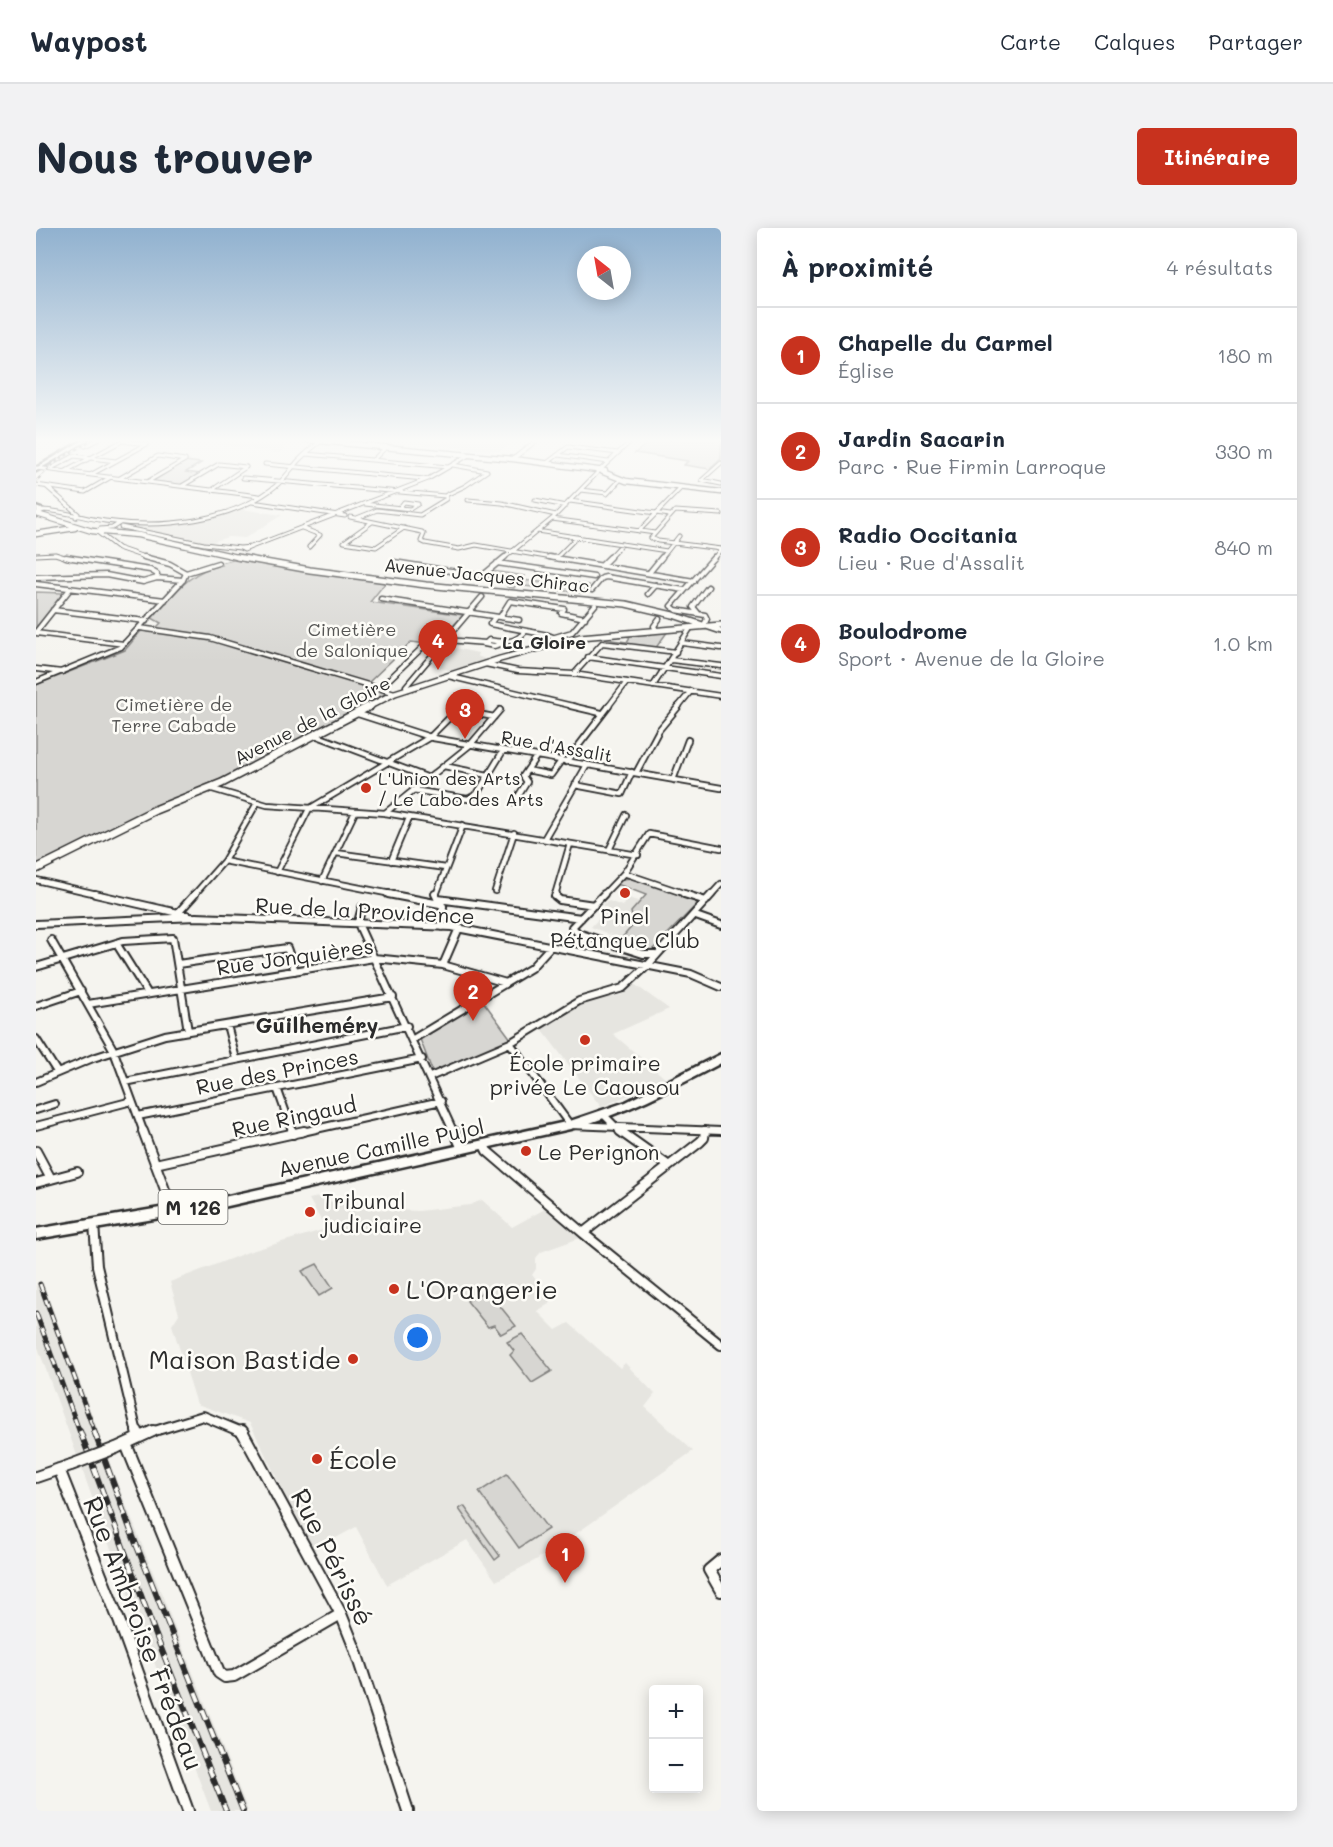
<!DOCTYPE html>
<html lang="fr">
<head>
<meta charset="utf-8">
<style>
  body { margin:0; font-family:Mali,sans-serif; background:#f2f2f3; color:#1f2937 }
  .controls { position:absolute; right:18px; bottom:18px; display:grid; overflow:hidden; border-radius:6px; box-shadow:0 3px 15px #0003 }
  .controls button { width:54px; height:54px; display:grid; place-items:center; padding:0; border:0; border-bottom:2px solid #e0e1e3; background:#fff; color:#1f2937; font:30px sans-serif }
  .compass { position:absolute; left:541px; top:18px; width:54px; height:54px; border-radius:50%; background:#fff; box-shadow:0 3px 15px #0003; rotate:329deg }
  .you { position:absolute; left:382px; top:1110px; width:21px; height:21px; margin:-15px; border:4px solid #fff; border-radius:50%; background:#1a73e8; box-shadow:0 0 0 9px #1a73e833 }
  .badge { display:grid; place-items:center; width:39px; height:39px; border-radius:50%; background:#c8321e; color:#fff; font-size:20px; font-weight:700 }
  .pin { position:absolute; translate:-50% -50px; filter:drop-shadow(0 2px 3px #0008) }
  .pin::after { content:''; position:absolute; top:32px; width:21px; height:18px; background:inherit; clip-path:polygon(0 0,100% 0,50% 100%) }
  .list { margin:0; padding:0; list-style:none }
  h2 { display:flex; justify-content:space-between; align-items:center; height:78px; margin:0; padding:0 24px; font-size:26px }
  h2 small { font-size:20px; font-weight:400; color:#747a83 }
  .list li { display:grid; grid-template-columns:39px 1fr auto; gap:18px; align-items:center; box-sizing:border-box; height:96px; padding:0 24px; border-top:2px solid #e0e1e3 }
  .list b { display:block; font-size:22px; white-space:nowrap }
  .list p { margin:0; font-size:20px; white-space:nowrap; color:#747a83 }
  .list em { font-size:20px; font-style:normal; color:#747a83 }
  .map { position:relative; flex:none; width:685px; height:1583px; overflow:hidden; border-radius:6px }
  header { display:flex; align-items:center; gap:36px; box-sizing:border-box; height:84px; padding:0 30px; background:#fff; border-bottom:2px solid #e0e1e3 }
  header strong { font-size:28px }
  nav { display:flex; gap:33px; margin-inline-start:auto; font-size:21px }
  .intro { display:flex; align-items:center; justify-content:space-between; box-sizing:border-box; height:144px; padding:0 36px }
  h1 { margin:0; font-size:42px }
  .button { padding:15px 27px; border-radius:6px; background:#c8321e; color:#fff; font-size:21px; font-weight:700 }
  main { display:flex; gap:36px; padding:0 36px }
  aside { flex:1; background:#fff; border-radius:6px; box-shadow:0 3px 15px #0003 }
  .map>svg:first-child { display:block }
  .built { fill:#e6e5e0 }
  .green { fill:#d7d6d2; stroke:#81807e; stroke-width:1.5 }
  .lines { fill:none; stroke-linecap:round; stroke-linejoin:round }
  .street-far5-casing { stroke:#2b2b2b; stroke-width:5 }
  .street-far4-casing { stroke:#2b2b2b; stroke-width:7 }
  .street-far3-casing { stroke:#2b2b2b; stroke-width:8 }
  .street-far2-casing { stroke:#2b2b2b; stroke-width:10 }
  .street-far1-casing { stroke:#2b2b2b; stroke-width:12 }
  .street-casing { stroke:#2b2b2b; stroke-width:14 }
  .secondary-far2-casing { stroke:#2b2b2b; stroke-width:7 }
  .secondary-far1-casing { stroke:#2b2b2b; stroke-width:8 }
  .secondary-casing { stroke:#2b2b2b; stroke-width:10 }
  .primary-casing { stroke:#2b2b2b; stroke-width:5 }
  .street-far5 { stroke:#fdfcf7; stroke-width:3 }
  .street-far4 { stroke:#fdfcf7; stroke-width:4 }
  .street-far3 { stroke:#fdfcf7; stroke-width:4.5 }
  .street-far2 { stroke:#fdfcf7; stroke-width:6 }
  .street-far1 { stroke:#fdfcf7; stroke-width:8 }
  .street { stroke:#fdfcf7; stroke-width:10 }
  .secondary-far2 { stroke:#fdfcf7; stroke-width:4.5 }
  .secondary-far1 { stroke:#fdfcf7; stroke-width:5 }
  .secondary { stroke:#fdfcf7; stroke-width:7 }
  .primary { fill:#fdfcf7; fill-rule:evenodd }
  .rail-far2-casing { stroke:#2b2b2b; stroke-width:2 }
  .rail-far1-casing { stroke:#2b2b2b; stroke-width:5 }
  .rail-casing { stroke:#2b2b2b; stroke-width:6 }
  .rail-far2 { stroke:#fdfcf7; stroke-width:1.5; stroke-dasharray:3; stroke-linecap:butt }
  .rail-far1 { stroke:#fdfcf7; stroke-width:3; stroke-dasharray:8; stroke-linecap:butt }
  .rail { stroke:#fdfcf7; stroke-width:4; stroke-dasharray:10; stroke-linecap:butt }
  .street-bridge-casing { stroke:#2b2b2b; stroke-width:14; stroke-linecap:butt }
  .street-bridge { stroke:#fdfcf7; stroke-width:10 }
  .poi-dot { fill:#c8321e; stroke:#fdfcf7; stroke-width:2 }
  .labels { text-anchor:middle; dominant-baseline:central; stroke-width:5; stroke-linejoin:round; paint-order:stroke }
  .far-street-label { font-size:18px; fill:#2b2b2b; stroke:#fdfcf7 }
  .far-park-label { font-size:18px; fill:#565655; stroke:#fdfcf7 }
  .far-neighbourhood-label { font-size:18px; font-weight:bold; fill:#2b2b2b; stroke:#fdfcf7 }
  .far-poi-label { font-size:18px; fill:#2b2b2b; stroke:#fdfcf7; text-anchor:start }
  .shield { fill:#fdfcf7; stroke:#6a6a68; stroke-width:1.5 }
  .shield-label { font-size:20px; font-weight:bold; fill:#2b2b2b }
  .street-label { font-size:21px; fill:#2b2b2b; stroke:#fdfcf7 }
  .poi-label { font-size:21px; fill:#2b2b2b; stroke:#fdfcf7 }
  .neighbourhood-label { font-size:22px; font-weight:bold; fill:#2b2b2b; stroke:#fdfcf7 }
  .near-poi-label { font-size:26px; fill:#2b2b2b; stroke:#fdfcf7; text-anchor:start }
  .near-street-label { font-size:26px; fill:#2b2b2b; stroke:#fdfcf7 }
</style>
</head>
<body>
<header>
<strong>Waypost</strong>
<nav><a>Carte</a><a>Calques</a><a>Partager</a></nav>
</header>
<div class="intro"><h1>Nous trouver</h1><a class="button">Itinéraire</a></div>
<main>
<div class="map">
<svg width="685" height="1583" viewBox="0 0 685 1583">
  <rect width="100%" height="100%" fill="#f5f4ef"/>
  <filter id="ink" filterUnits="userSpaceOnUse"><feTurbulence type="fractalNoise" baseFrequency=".0167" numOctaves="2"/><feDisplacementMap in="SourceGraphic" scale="12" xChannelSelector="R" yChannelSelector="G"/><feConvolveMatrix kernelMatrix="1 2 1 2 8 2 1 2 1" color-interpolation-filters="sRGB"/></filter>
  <g filter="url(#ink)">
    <path class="built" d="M187,212H244L238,216L251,218L243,225L180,216Z
      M292,212H479L464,223L347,213L341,218Z
      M205,281L246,287L209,310L192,309L172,315L95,300L102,297L145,295Z
      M414,419L442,425L441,428L451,432L416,443L390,436Z
      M593,670L604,674L595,684L602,692L585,711L555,699L572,680L566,677L568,675L573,673L586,678Z
      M598,756L633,781L577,806L630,851L565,879L504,799L543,775L585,767Z
      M287,968L292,973L337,981L383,983L434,977L446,972L476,999L509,981L544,1010L505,1024L500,1030V1041L496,1047L515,1070L513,1076L501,1083L520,1102L533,1095L584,1140L589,1135L619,1166L609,1179L657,1223L548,1300L500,1332L460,1353L431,1312L351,1357L320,1299L276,1323L214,1195L161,1176L136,1097L143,1086L134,1054L212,1024L290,1001L273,971Z
      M7,1055L81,1254L212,1583H175L73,1316L0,1114V1058Z"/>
    <path class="green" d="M616,212H685V231L674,241L648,237L652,233L599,225Z
      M149,233L165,235L150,244L164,246L144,257L117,253Z
      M197,332L350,354L334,374L427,387L400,417L375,414L332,455L178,410L120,400L125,395L116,390C138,366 154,342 186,337L184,335Z
      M456,343L489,348L486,352L511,355L514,351L553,357L546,365L480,357L478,360L471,359L472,356L450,352Z
      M0,364L27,365L0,400Z
      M111,402L172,411L347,462L349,466L201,544L0,638V457L89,422L105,403Z
      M632,403L619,421L567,414L570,411L591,414L594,409L589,408L590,406Z
      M596,650L658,671L661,676L614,724L582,714L602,692L596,689L595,684L610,667L581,656L587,651Z
      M447,773L475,811L397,845L384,811Z
      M281,1036L297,1060L283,1068L266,1043Z
      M451,1062L480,1098L465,1106L458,1097L452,1099L431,1073Z
      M486,1106L516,1143L496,1155L474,1127L478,1123L471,1114Z
      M471,1246L512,1301L483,1320L443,1264Z
      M428,1278L464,1328L459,1332L423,1281Z"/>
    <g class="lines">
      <defs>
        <path id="street-far5" d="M49,218L61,212
          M270,226L412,239
          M522,227L572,234
          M477,231L501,212
          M337,232L350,219
          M511,235L532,219L582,225
          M685,235L666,252L685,256
          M229,236L388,251
          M0,240L223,268
          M14,241L38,228L80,233
          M564,242L596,212
          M30,243L86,213L111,216
          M56,246L111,216
          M84,250L122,228L149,232
          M207,250L409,268
          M111,254L149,232
          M0,257L49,264L75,249
          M146,258L183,236L210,239
          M11,259L42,286L40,289
          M176,262L210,239
          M545,262L571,265
          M571,266L584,252
          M432,272L466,275L520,287
          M499,272L530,278
          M534,273L634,287
          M216,274L309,288
          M329,276L374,281L382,276L368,274L364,279
          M6,282C28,283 48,290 69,293C126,301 196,294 241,257C249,250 255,241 262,233C270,225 278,218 287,212
          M685,286L639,283L615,310L622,313L685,321
          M314,289L386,304L388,306L385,313L389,315L423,321L440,317L522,331
          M321,290L341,282L384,287L410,271V267L429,258L451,243L417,237
          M516,291L619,305
          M336,294L308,314L340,319L368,300
          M85,299L168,316L204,320
          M266,300L284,307L273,319
          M64,301L76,300L84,295
          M60,303L82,320L114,331
          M501,303L631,323
          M603,303L646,259
          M215,319L208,322L204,320Z
          M215,319L392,251L433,227
          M0,327L19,326L35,331
          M520,330L541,309
          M467,331L516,291L562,244
          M572,331L586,316
          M625,331L643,308
          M677,331L685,321"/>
        <path id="street-far4" d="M30,329L114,342L121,346V350L147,352
          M108,329L134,336L150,345
          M513,329L658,353
          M358,334L446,348L469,329
          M461,335L558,349
          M566,337L574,329
          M150,345L182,335
          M613,345L626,329
          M0,349L70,347L107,354L121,350
          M0,356L129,372
          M556,362L566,350L570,349L648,362
          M612,366L620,357
          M345,371L483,392
          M17,382L110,393
          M662,385L657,379L672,359
          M459,389L454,396L512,407L527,413
          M464,389L474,373L528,381L525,385L549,390
          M669,395L671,391L669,387L640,382L635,378L678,329
          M104,400L174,410L359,465
          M620,402L618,398L623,391
          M0,404L34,361
          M0,405L88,416
          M519,409L536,404L559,377
          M410,412L450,415L453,412C468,415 479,415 490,403
          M450,415L448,416L458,418L468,415
          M646,415L685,420
          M552,429L685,448
          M635,432L685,438
          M449,436L482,443L538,446L685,468
          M0,441L26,444
          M538,446L566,415L640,424
          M412,448L541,479
          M0,454L85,419L147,352L150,345
          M617,458L655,399
          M344,460L389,417
          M372,461L370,458L446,369
          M572,479L591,454
          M642,479L655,463"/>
        <path id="street-far3" d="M535,478L565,485
          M319,485L397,510L685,560
          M279,507L393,550
          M530,534L573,478
          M408,538L452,547
          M491,542L515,547L525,533
          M600,545L623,502L643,478
          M637,552L652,512
          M539,557L586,566L596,544
          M173,560L231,577L349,585L602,627
          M377,562L432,571L441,566L467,523
          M478,575L491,554L487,548L500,529
          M349,585L434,517L464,482
          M508,611L551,537
          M573,622L590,587
          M300,625L410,640
          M188,633L360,667
          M355,633L373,590
          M241,644L273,581L394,509L421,482L458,489
          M588,645L653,667
          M0,652L65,667
          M286,653L319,584
          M459,663L478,605
          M158,667L188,633L221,575
          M400,667L427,597
          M519,667L534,616
          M567,667L588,645L613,606L685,620
          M675,667L685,656"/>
        <path id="street-far2" d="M59,666L151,687
          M352,666L404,676L407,678L406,699
          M399,666L403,674
          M520,666L519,668L524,672L558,677
          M568,666L536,699L542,705L607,726H619
          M648,666L670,673
          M402,671L545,690
          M326,679L322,694L324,700L418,905
          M142,685L159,666
          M657,687L685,697
          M0,696L160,689L416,699L655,746L685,759
          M15,712L77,821L108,905
          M80,715L112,766
          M142,736L251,720L259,743
          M407,737L423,700
          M0,739L87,713L137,710L152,803
          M52,776L338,730L407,737L470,755
          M0,778L45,763
          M191,797L200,831
          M0,811L21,844
          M377,811L495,740L515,718
          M474,815L534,897L685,903
          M394,849L474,815L543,773L587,760L611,738L676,666
          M0,854L57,830L129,807L357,769
          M89,854L371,798
          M241,860L257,905
          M0,882L19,876
          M102,888L386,831
          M569,888L586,905
          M0,898L96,873
          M262,905L405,873
          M669,905V902"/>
        <path id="street-far1" d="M107,903L137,983
          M256,903L257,906
          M418,903L426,921
          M584,903L633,938
          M448,917L451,923L547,1005L685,1117
          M0,923L15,951
          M119,936L268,903
          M0,955L41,944
          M58,996L61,1038L101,1205
          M547,1005L664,914L668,910L669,903
          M112,1205L167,1188L208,1205"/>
        <path id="street" d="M101,1203L102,1208
          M206,1203L305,1386L319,1421L372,1583
          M90,1216L183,1445L189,1449L198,1448L305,1386
          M80,1220L117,1203
          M23,1241L84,1395L152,1583
          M0,1249L35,1237
          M685,1332L673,1342L685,1363"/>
        <path id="secondary-far2" d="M272,212L477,231L569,243
          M567,244L590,253L685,264
          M1,286L56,303L102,307L210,331
          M0,306L39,300"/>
        <path id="secondary-far1" d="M201,329L274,342L390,357L590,376L637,387L685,403
          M332,479L359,465L464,431L544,409L685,397"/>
        <path id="secondary" d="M0,641L119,582L186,555L334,478"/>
        <path id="primary" d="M47,212H52L0,243V240Z
          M0,279L8,282L9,283L0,288L1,283Z
          M685,826V835C636,861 588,886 534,901L183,980L0,1011V1001L183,970L534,893L590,874Z"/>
      </defs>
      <use href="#street-far5" class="street-far5-casing"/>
      <use href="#street-far4" class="street-far4-casing"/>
      <use href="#street-far3" class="street-far3-casing"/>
      <use href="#street-far2" class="street-far2-casing"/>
      <use href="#street-far1" class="street-far1-casing"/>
      <use href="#street" class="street-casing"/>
      <use href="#secondary-far2" class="secondary-far2-casing"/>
      <use href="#secondary-far1" class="secondary-far1-casing"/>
      <use href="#secondary" class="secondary-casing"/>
      <use href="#primary" class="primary-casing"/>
      <use href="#street-far5" class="street-far5"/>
      <use href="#street-far4" class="street-far4"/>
      <use href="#street-far3" class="street-far3"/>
      <use href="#street-far2" class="street-far2"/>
      <use href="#street-far1" class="street-far1"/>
      <use href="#street" class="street"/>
      <use href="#secondary-far2" class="secondary-far2"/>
      <use href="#secondary-far1" class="secondary-far1"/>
      <use href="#secondary" class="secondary"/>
      <use href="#primary" class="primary"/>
      <defs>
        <path id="rail-far2" d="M0,253L21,233L56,212"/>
        <path id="rail-far1" d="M4,1056L59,1205
          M0,1085L44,1205"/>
        <path id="rail" d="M44,1203L119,1405L190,1583
          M58,1203L96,1306L207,1583"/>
      </defs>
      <use href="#rail-far2" class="rail-far2-casing"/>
      <use href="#rail-far1" class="rail-far1-casing"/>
      <use href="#rail" class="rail-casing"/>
      <use href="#rail-far2" class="rail-far2"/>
      <use href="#rail-far1" class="rail-far1"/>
      <use href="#rail" class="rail"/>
      <defs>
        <path id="street-bridge" d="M35,1237L80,1220"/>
      </defs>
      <use href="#street-bridge" class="street-bridge-casing"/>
      <use href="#street-bridge" class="street-bridge"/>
    </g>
  </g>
  <linearGradient id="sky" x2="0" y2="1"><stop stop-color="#90b1cf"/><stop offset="0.49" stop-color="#fafaf8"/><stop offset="1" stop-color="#fafaf8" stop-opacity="0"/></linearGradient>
  <rect width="685" height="434" fill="url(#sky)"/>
  <g class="poi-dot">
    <circle cx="330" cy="560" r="6"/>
    <circle cx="589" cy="665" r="6"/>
    <circle cx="549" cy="812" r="6"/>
    <circle cx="490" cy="923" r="6"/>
    <circle cx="274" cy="984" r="6"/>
    <circle cx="358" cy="1061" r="6"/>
    <circle cx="317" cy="1131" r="6"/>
    <circle cx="281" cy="1231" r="6"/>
  </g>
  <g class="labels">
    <g class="far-street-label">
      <text transform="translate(451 347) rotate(6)">Avenue Jacques Chirac</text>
      <text transform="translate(276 492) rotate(-27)">Avenue de la Gloire</text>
      <text transform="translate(521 518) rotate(10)">Rue d'Assalit</text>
    </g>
    <g class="far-park-label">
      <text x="316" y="401">Cimetière<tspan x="316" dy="21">de Salonique</tspan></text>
      <text x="138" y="476">Cimetière de<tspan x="138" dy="21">Terre Cabade</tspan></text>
    </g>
    <g class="far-neighbourhood-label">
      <text x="508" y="414">La Gloire</text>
    </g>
    <g class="far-poi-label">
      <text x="342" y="550">L'Union des Arts<tspan x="342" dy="21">/ Le Labo des Arts</tspan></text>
    </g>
    <rect class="shield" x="122.5" y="962" width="69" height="34" rx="4.5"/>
    <g class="shield-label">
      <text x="157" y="979">M 126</text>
    </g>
    <g class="street-label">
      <text transform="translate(329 682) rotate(3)">Rue de la Providence</text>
      <text transform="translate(259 728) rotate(-8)">Rue Jonquières</text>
      <text transform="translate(241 843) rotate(-11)">Rue des Princes</text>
      <text transform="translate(258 888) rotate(-12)">Rue Ringaud</text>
      <text transform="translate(345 919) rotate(-12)">Avenue Camille Pujol</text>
    </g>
    <g class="poi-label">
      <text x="589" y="687">Pinel<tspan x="589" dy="24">Pétanque Club</tspan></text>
      <text x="549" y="834">École primaire<tspan x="549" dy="24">privée Le Caousou</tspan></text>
      <text x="502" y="923" text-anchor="start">Le Perignon</text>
      <text x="286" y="972" text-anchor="start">Tribunal<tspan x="286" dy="24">judiciaire</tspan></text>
    </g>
    <g class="neighbourhood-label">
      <text x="281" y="796">Guilheméry</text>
    </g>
    <g class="near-poi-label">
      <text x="370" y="1061">L'Orangerie</text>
      <text x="305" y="1131" text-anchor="end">Maison Bastide</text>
      <text x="293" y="1231">École</text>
    </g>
    <g class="near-street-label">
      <text transform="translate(297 1329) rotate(63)">Rue Périssé</text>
      <text transform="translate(108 1405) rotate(69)">Rue Ambroise Frédeau</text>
    </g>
  </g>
</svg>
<div class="controls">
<button>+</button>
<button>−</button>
</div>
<svg class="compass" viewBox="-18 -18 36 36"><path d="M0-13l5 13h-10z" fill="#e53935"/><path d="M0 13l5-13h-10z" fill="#747a83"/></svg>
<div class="you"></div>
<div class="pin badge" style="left:529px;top:1355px">1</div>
<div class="pin badge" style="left:437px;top:793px">2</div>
<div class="pin badge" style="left:429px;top:511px">3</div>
<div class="pin badge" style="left:402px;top:442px">4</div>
</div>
<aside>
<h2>À proximité<small>4 résultats</small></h2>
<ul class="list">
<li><span class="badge">1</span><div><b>Chapelle du Carmel</b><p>Église</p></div><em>180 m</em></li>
<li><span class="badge">2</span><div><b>Jardin Sacarin</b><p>Parc · Rue Firmin Larroque</p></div><em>330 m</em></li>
<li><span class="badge">3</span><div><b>Radio Occitania</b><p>Lieu · Rue d'Assalit</p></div><em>840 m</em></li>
<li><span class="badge">4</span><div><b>Boulodrome</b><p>Sport · Avenue de la Gloire</p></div><em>1.0 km</em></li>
</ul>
</aside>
</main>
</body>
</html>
